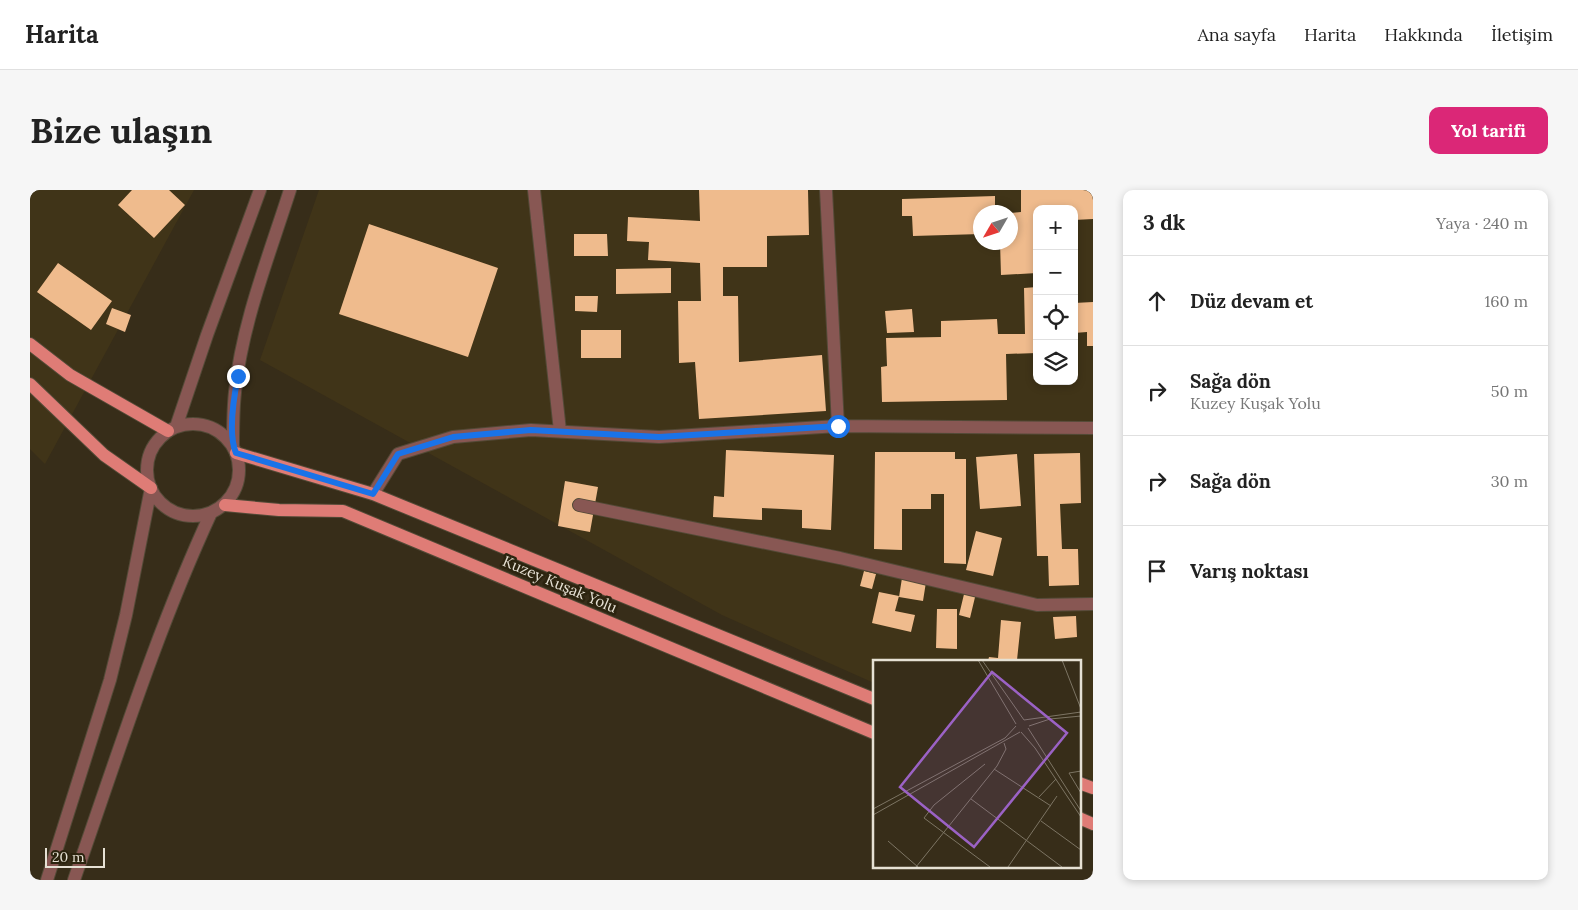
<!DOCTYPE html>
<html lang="tr">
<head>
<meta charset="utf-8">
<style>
  body { margin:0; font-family:Lora,serif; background:#f6f6f6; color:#222 }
  .controls { position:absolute; right:15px; top:15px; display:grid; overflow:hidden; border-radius:10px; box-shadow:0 2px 8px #0003 }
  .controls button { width:45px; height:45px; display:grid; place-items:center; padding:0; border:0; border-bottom:1px solid #e0e0e0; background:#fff; color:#222; font:25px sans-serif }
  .compass { position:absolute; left:943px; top:15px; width:45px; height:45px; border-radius:50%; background:#fff; box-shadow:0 2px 8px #0003; rotate:231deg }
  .scale { position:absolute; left:15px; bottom:12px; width:60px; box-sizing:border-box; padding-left:5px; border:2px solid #e6e1d4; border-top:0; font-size:14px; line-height:18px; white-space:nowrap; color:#e6e1d4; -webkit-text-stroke:4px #2c240f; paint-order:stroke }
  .stop { position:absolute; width:15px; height:15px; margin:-11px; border:4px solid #1a73e8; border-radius:50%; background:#fff }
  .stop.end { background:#1a73e8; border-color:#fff; box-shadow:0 1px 5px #0008 }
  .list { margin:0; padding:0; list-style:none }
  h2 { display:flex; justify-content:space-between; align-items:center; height:65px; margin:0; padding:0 20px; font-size:21px }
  h2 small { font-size:16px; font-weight:400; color:#767676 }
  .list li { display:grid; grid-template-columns:32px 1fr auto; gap:15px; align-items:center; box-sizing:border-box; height:90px; padding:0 20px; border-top:1px solid #e0e0e0 }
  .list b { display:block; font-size:19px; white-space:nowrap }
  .list p { margin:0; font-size:16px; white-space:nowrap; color:#767676 }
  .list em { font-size:16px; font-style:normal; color:#767676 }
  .icon { flex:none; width:28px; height:28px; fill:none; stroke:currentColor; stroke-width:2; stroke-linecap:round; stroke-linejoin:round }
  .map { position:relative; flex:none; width:1063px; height:690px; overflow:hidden; border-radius:10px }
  header { display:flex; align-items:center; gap:30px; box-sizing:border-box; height:70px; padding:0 25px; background:#fff; border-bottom:1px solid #e0e0e0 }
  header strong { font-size:24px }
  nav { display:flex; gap:28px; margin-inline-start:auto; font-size:18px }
  .intro { display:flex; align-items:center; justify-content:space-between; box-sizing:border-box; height:120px; padding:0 30px }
  h1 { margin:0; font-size:35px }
  .button { padding:12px 22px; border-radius:10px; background:#db2777; color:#fff; font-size:18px; font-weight:700 }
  main { display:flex; gap:30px; padding:0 30px }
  aside { flex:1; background:#fff; border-radius:10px; box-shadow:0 2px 8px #0003 }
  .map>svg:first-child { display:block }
  .built { fill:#403418; fill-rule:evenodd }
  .building { fill:#efbb8d }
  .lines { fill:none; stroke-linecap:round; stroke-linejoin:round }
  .minor-casing { stroke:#534a37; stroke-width:14 }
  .major-casing { stroke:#534a37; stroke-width:14 }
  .minor { stroke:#885753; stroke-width:12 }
  .major { stroke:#df7c76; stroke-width:12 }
  .route { stroke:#1a73e8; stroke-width:6 }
  .labels { text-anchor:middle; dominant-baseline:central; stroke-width:5; stroke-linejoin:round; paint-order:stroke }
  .street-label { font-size:15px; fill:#e6e1d4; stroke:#2c240f }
  .inset-road { fill:none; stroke:#7d7564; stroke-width:1 }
  .view { fill:#9b62c5; fill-opacity:0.15; stroke:#9b62c5; stroke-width:2.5 }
  .inset-edge { fill:none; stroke:#e6e1d4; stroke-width:2.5 }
</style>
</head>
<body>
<header>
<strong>Harita</strong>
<nav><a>Ana sayfa</a><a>Harita</a><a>Hakkında</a><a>İletişim</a></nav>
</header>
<div class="intro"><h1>Bize ulaşın</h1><a class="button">Yol tarifi</a></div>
<main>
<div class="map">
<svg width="1063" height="690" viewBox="0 0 1063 690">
  <rect width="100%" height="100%" fill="#372d19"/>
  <path class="built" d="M0,0H164L15,274L0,259Z
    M289,0H1063V590L1049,584V471H844V493L692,425L230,170ZM1007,19H1044V191H1007ZM951,22H981V52H951Z"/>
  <path class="building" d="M102,0H139L155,15L124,48L88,15Z
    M669,0H778L779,45L737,46V77H693V106H708L709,172L792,165L796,221L669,229L665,172L649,173L648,111H671L670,73L618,70L619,52L597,51L598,27L670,31Z
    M991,0H1063V29L1044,30V19H1007V83L971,85L970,52H981V23L991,22Z
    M965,6V22H951V44L883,46L882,26H872V9Z
    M339,34L468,78L438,167L309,124Z
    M544,44H577L578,66H544Z
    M28,73L82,111L61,140L7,102Z
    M641,78V103L586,104V79Z
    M1007,97V163L976,164L977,210L852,212L851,177L857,176L856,148L911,147V131L967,129L968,144H995L994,98Z
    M545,106H568L567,122L545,121Z
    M1063,112V156H1057V142L1044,143V113Z
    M82,118L101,125L95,142L76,134Z
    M882,119L884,142L857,143L855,121Z
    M551,140H591V168H551Z
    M696,260L804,265L801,340L772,338V320L732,318V330L683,327L684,306L694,307Z
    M845,262H925V269H936V374L914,373V304H901V319H872V360L844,359Z
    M1050,263L1051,313L1030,314L1032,359H1048L1049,395L1019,396L1018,366H1007L1004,264Z
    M987,264L991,316L950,319L946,267Z
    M535,291L568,297L560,342L528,336Z
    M946,341L972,348L963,386L936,380Z
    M834,381L846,384L842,399L830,396Z
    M872,388L896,392L893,411L869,407Z
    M935,400L946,403L940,428L929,425Z
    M849,402L869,406L865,421L885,425L881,442L842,433Z
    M907,419H927V459L906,458Z
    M1046,426L1047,447L1025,449L1023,427Z
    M971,430L991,432L987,470L958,471L959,467L968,468Z"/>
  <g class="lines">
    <defs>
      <path id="minor" d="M504,0L530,241
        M796,0L808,236
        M117 280a46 46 0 1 1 92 0a46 46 0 1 1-92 0Z
        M146,237L177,145L230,0
        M203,256C203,238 203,220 205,202C212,133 239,66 260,0
        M343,304L368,264L423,247L501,240L629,247L808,236L1063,238
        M549,315L810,368L1007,415L1063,414
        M17,690L80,490L96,425L121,298
        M44,690C87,567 126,442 181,323"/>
      <path id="major" d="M0,154L40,185L138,241
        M0,194L74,265L121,298
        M206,263L343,304L844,509
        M195,315L249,320L313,321L844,543
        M1049,593L1063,598
        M1049,628L1063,634"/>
    </defs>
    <use href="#minor" class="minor-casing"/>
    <use href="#major" class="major-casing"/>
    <use href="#minor" class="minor"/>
    <use href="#major" class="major"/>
  </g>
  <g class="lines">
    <path class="route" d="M208,186C204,206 198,244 206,263L343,304L368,264L423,247L501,240L629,247L808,236"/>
  </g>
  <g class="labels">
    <g class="street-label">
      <text transform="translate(530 394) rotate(23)">Kuzey Kuşak Yolu</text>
    </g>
  </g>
  <g transform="translate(843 470)">
    <rect width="208" height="208" fill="#372d19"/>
    <path class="inset-road" d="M105,0L143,64M109,0L151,60M189,0L208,49M151,60L208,52M156,66L177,59L208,56M155,68L208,151M148,72L162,88L208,157M112,104L61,145L51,158L117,207M121,109L178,146M208,111L196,113L208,133M166,137L183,119M98,139L189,207M0,149L132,78L143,66M0,155L147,72M168,161L208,190M15,181L45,207M43,207L124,106L133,89L131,83M135,207L184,136"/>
    <path class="view" d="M119,12L194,73L101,187L27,127Z"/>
    <rect width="208" height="208" class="inset-edge"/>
  </g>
</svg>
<div class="controls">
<button>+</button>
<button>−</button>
<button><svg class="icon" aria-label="locate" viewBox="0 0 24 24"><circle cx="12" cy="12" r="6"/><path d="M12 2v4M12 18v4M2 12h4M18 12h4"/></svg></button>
<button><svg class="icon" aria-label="layers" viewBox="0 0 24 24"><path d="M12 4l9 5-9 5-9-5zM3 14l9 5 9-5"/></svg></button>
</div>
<svg class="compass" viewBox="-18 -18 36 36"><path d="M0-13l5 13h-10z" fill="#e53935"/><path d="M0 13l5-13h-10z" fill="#767676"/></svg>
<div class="scale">20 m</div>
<div class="stop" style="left:808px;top:236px"></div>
<div class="stop end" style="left:208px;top:186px"></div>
</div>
<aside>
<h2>3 dk<small>Yaya · 240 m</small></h2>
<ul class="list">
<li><svg class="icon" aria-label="ahead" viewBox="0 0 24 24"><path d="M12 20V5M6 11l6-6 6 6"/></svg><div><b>Düz devam et</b></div><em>160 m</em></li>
<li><svg class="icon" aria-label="right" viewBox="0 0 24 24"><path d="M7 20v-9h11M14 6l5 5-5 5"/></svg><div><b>Sağa dön</b><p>Kuzey Kuşak Yolu</p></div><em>50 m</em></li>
<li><svg class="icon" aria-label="right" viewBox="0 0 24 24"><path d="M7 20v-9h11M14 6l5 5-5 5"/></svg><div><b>Sağa dön</b></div><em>30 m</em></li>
<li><svg class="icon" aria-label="arrive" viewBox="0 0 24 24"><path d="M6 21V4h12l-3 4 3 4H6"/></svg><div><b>Varış noktası</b></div></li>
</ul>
</aside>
</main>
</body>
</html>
